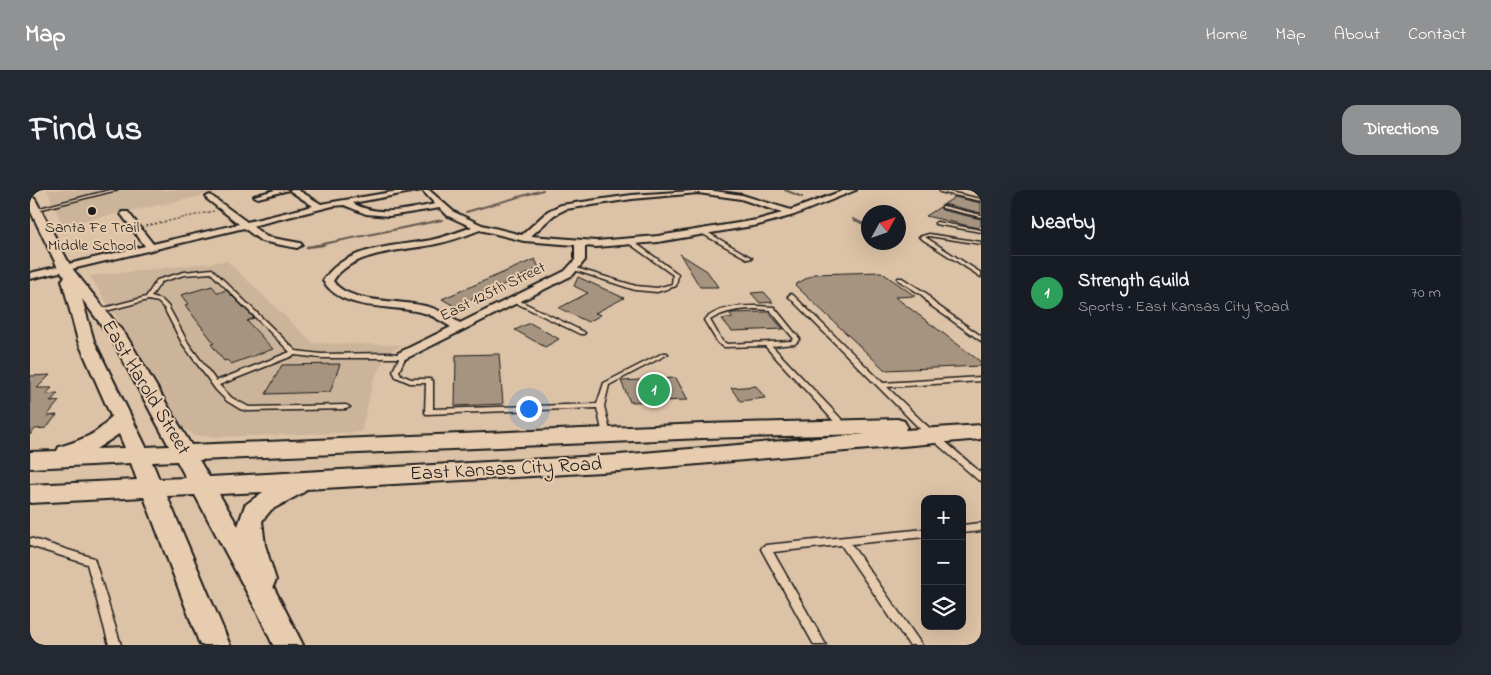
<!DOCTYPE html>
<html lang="en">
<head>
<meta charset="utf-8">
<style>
  body { margin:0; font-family:"Indie Flower",sans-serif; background:#242831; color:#f1f3f6 }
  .controls { position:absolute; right:15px; bottom:15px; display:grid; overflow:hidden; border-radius:10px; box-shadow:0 5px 20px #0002 }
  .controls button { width:45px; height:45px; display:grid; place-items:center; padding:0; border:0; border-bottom:1px solid #363941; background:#171b24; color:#f1f3f6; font:25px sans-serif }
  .compass { position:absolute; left:831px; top:15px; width:45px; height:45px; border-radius:50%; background:#171b24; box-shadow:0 5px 20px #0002; rotate:50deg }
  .you { position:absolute; left:498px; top:218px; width:18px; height:18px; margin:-12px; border:4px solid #fff; border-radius:50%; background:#1a73e8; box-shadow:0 0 0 8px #1a73e833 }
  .badge { display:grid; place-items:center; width:32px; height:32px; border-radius:50%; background:#919294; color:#fff; font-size:16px; font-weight:700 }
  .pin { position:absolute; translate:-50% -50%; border:2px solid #fff; box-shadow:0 1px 5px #0006 }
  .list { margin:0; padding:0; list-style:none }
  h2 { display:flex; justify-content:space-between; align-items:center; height:65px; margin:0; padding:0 20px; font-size:21px }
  h2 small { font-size:16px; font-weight:400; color:#9ea1a6 }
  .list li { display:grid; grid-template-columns:32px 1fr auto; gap:15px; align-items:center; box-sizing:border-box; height:75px; padding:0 20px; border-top:1px solid #363941 }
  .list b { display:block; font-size:19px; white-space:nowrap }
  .list p { margin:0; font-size:16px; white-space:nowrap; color:#9ea1a6 }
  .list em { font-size:16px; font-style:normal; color:#9ea1a6 }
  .icon { flex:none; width:28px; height:28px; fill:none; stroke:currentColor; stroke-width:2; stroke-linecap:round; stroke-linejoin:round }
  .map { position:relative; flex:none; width:951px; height:455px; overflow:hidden; border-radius:15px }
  header { display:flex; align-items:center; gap:30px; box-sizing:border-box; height:70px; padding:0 25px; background:#919294; color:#fff }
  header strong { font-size:24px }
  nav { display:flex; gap:28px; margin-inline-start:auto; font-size:18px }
  .intro { display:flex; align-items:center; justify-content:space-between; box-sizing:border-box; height:120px; padding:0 30px }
  h1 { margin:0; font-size:35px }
  .button { padding:12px 22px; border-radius:15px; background:#919294; color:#fff; font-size:18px; font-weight:700 }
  main { display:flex; gap:30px; padding:0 30px }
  aside { flex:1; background:#171b24; border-radius:15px; box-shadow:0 5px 20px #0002 }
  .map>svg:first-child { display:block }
  .built { fill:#ccb49b }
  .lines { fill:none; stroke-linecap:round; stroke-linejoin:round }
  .stream-far1 { stroke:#635950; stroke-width:2 }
  .stream { stroke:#635950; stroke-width:2.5 }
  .building { fill:#a69480; stroke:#1c1c1c }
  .service-casing { stroke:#1c1c1c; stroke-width:3 }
  .minor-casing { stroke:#1c1c1c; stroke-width:4 }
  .secondary-casing { stroke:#1c1c1c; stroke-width:4 }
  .path { stroke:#1c1c1c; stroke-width:1; stroke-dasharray:2.5 2; stroke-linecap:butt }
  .service { fill:#e8ccaf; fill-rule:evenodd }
  .minor { fill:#e8ccaf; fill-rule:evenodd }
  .secondary { fill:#e8ccaf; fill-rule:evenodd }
  .poi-dot { fill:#1c1c1c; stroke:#e8ccaf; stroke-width:2 }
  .labels { text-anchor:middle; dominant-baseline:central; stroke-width:4; stroke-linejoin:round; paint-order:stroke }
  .far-poi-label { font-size:16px; fill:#1c1c1c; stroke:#e8ccaf }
  .far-street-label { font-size:16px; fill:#1c1c1c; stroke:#e8ccaf }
  .street-label { font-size:20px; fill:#1c1c1c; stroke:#e8ccaf }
</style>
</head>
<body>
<header>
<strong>Map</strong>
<nav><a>Home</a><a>Map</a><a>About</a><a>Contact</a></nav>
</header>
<div class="intro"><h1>Find us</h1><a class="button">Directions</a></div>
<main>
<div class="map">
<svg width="951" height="455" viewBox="0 0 951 455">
  <rect width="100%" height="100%" fill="#dcc2a6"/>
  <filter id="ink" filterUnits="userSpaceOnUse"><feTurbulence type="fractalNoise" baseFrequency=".02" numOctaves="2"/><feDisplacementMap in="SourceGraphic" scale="10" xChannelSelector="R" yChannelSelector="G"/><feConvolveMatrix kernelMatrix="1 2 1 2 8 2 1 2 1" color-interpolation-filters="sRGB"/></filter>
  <g filter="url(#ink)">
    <path class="built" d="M17,0H201L28,36L30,29Z
      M197,71L283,153L372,155L354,164L353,171L343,192L331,242L186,247L164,245L150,235L103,153L60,86Z"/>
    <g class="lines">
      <path class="stream-far1" d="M755,0L772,7
        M436,22L513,0
        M823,29L838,36
        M283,56L412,30"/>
      <path class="stream" d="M277,57L293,55"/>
    </g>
    <path class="building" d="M925,7L951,13V23L914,14Z
      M910,17L912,20L951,29V35L948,38L896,26Z
      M650,64L677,81L688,97H670Z
      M505,69L509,78L426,117L412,109Z
      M851,82L885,106L865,107L951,172V176L855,180L765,95L784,84Z
      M548,87L594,108L565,123L571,125L558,132L529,118L558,103L544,96Z
      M182,96L188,103L196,100L224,128L217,131L243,159L201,174L197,170L194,171L181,154L184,153L181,149L155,115L158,114L151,105Z
      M734,102L743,112L730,113L721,103Z
      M738,122L753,139L702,141L692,129L703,128L700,124L702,123Z
      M500,133L529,149L515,157L485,140Z
      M469,164L473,214L425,216L426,165Z
      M310,174L300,202L236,204L252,175Z
      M20,185L7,198H22L16,204L28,203L20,212L29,211L17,226L27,225L16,238L5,239L0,245V186Z
      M646,188L658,210L600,212L591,191Z
      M726,196L735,208L710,211L701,198Z"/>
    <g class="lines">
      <defs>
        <path id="service" d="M80,0H87L4,21L2,20Z
          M910,0L951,9V11L910,2Z
          M913,16L951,25V27L912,18V16Z
          M907,32L951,40V42L905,34V33Z
          M671,41H675L722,68L718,69L671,43Z
          M899,44L951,52V54L899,46L895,47L951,83V87L889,47Z
          M600,52H604L648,84L646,96L627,102L605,100L541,79L546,78L606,96L627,98L642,94L643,85L600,54Z
          M182,79L266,161L291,164L359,163L375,165L376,166L369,181L371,185L381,189H400L403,191V219L567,214L574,193L633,163H637L638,164L579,195L574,216L581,245L577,248L573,245L567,218L396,224L395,222L396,193H380L366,187L363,181L369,168H291L265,165L189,195L202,208L219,217L316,215L320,217L316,219L218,221L210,219L197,211L186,200L152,153L134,118L128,112L118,110L68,123L65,121L66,120L116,107L127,90L154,82ZM181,83L260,162L186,191L158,153L138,116L132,110L121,107L131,92L154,85Z
          M868,88H872L896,103L904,113L951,146V151L900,115L892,105L868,90Z
          M761,104L763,105L853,193L951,187V191L857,197L894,233L951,283V291L948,290L888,237L759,107L758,106Z
          M484,108L554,142L555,143L554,144H550L482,111V109Z
          M726,116L744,117L769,148L770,149L765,154L742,156L817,235L818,237L817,239H811L735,156L694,157L688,153L674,130C688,117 708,116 726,116ZM726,119L740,120L764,149L761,151L697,154L692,151L680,130C694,121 710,119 726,119Z
          M951,333V341L932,343V335Z
          M895,339V347L821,354L892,455H879L811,355L743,362L796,455H784L731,359L733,356L736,355Z
          M0,348L64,368L91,455H79L57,374L0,356Z"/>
        <path id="minor" d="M245,0H259L228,8L224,6Z
          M259,0H268L291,14L374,0H399L424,22L452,35L492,45L518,21L531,15L602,5L677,0L712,5L761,20L815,0H826L764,25L728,35L628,52L566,57L555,56V70L543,85L373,170L367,166L368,163L421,137C411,131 401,124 390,122C358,114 313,122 293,91C314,56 364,57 401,50C415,47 428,42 442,37L418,26L410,18L359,26L336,24L314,15L303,16L222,36L237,47L270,53L272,55L267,58L231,51L214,38L0,89V83L115,56L91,24L92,22H98L123,54L209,34L177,9L176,7L180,5L217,32L283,16ZM392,0L405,14C379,19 348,28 323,13ZM668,3L711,9L752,23L727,30L628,46L566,51L501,46L524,25L536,19L602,9ZM450,40L494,51L545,55V70L535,81L430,133C420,127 410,120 399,117C373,109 319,115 303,91C321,61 374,61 406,54C421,51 435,46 450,40Z"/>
        <path id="secondary" d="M0,6L5,9L41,77L97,147L161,255L673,234L867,229L874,231L877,236L875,240L951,235V249L589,281L276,299L274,302L241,320L232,331L235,355L246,390L243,396L273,455H243L229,425L165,305L137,306L200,455H170L114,307L0,313V295L107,290L101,273L0,278V262L27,261L29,257C48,251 71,244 81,226L48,151L32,90L35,87L28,78L0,20ZM52,109L81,148L139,256L116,257L64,151ZM89,244L95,258L66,259ZM836,244L589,265L179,287L169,270L673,248ZM147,271L156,288L129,289L122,272ZM233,302L215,315L208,336L189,304Z"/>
      </defs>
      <use href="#service" class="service-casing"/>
      <use href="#minor" class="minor-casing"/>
      <use href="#secondary" class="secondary-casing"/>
      <path class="path" d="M116,36L184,21"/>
      <use href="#service" class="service"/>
      <use href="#minor" class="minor"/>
      <use href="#secondary" class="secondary"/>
    </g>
  </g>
  <circle class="poi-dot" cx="62" cy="21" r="5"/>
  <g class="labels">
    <g class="far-poi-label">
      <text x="62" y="38">Santa Fe Trail<tspan x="62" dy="18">Middle School</tspan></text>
    </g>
    <g class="far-street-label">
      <text transform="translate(463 102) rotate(-26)">East 125th Street</text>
    </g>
    <g class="street-label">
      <text transform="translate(115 198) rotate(59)">East Harold Street</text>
      <text transform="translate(476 280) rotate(-3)">East Kansas City Road</text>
    </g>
  </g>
</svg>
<div class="controls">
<button>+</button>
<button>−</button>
<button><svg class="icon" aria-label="layers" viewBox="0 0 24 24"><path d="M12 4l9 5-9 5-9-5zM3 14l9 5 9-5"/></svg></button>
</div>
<svg class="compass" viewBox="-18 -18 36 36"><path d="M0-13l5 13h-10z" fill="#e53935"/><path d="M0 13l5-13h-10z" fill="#9ea1a6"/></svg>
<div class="you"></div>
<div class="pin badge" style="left:624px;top:200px;background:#2e9e5b">1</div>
</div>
<aside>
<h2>Nearby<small></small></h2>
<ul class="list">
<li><span class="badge" style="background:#2e9e5b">1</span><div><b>Strength Guild</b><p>Sports · East Kansas City Road</p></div><em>70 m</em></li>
</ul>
</aside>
</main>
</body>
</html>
